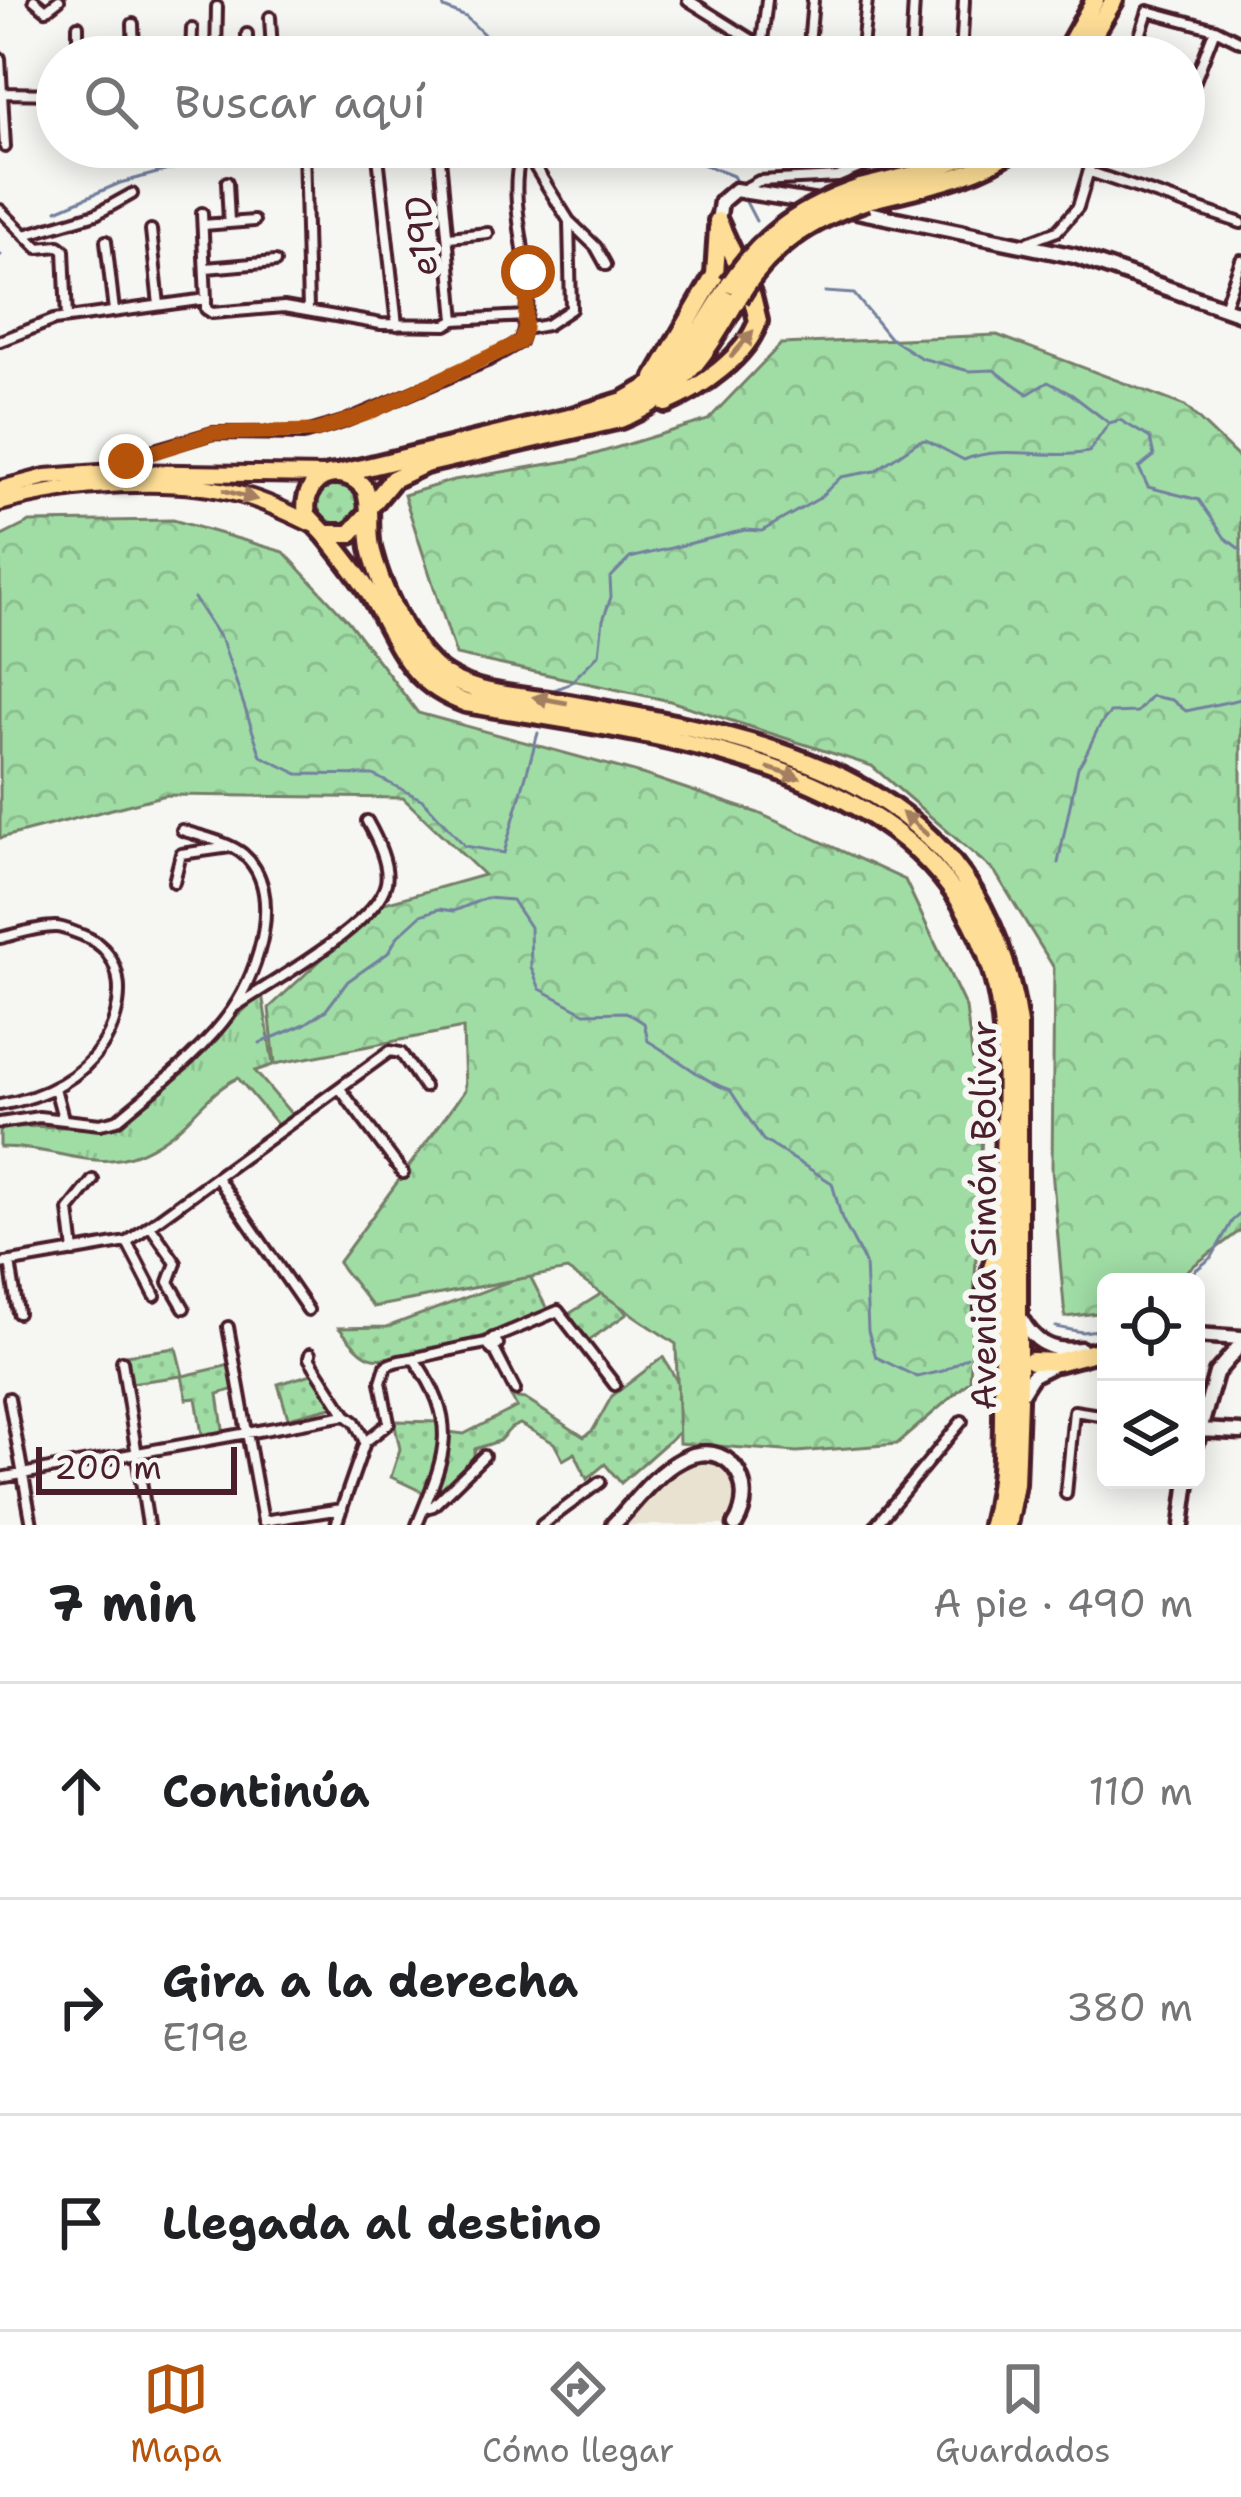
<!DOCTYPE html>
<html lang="es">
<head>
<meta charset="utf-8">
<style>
  body { margin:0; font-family:"Shantell Sans",sans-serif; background:#f6f6f6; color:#202124 }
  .controls { position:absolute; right:36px; bottom:36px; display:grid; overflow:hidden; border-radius:18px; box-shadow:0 6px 30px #0003 }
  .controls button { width:108px; height:108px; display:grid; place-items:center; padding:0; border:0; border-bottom:3px solid #e0e0e0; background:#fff; color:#202124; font:60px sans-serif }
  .scale { position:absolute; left:36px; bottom:30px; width:201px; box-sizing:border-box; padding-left:12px; border:6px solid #4a1f2b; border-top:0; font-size:33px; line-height:42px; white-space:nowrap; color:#4a1f2b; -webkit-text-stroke:9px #f6f6f2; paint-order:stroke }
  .stop { position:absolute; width:36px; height:36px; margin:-27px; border:9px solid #b45309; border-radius:50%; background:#fff }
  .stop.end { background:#b45309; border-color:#fff; box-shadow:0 3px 12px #0008 }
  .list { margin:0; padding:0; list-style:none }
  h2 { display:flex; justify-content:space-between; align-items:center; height:156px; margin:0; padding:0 48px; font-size:51px }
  h2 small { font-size:39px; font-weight:400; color:#757577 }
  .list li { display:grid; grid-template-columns:78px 1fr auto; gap:36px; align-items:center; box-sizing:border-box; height:216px; padding:0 48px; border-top:3px solid #e0e0e0 }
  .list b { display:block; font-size:45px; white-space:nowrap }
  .list p { margin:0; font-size:39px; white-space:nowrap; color:#757577 }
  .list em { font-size:39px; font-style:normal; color:#757577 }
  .icon { flex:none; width:66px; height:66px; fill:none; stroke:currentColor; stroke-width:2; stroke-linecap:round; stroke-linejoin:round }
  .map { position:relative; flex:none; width:1241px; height:1525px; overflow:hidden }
  .search { position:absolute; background:#fff; box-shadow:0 6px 30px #0003; left:36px; right:36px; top:36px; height:132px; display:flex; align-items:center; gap:30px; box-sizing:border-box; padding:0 42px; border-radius:66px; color:#757577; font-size:45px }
  .sheet { height:804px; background:#fff }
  nav { display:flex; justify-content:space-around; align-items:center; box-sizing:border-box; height:168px; border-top:3px solid #e0e0e0; background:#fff; font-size:33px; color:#757577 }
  nav a { display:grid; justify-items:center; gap:6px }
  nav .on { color:#b45309 }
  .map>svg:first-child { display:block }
  .built { fill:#eae2d1 }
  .grass { fill:url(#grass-dots); stroke:#757e68; stroke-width:3 }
  .forest { fill:url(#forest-crowns); stroke:#757e68; stroke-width:3 }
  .park { fill:url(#park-tufts); stroke:#757e68; stroke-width:3 }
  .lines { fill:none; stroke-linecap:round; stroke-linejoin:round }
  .stream { stroke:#73809e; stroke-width:3 }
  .street-casing { stroke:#4a1f2b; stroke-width:16 }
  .secondary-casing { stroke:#4a1f2b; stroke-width:21 }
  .primary-casing { stroke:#4a1f2b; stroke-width:22 }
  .highway-casing { stroke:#4a1f2b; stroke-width:26 }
  .street { stroke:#f6f6f2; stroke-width:8 }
  .secondary { stroke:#f6f6f2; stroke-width:12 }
  .primary { stroke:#fede96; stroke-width:14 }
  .highway { stroke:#fede96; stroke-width:16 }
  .highway-bridge-casing { stroke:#4a1f2b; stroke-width:26; stroke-linecap:butt }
  .highway-bridge { stroke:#fede96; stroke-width:16 }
  .oneway { fill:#a47e60 }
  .route { stroke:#b45309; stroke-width:15 }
  .labels { text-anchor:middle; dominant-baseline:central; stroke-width:12; stroke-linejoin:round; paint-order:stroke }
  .street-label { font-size:36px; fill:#4a1f2b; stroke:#f6f6f2 }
</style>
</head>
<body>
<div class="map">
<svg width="1241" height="1525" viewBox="0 0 1241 1525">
  <defs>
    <pattern id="grass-dots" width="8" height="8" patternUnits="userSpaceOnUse" patternTransform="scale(3)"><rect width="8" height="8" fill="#a0dda5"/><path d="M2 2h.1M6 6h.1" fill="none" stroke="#8bbd8e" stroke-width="1.8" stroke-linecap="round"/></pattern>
    <pattern id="forest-crowns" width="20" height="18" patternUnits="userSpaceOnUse" patternTransform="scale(3)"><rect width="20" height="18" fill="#a0dda5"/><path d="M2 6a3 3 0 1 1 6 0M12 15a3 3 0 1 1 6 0" fill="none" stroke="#8bbd8e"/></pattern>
    <pattern id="park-tufts" width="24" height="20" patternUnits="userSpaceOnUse" patternTransform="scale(3)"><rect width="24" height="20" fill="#a0dda5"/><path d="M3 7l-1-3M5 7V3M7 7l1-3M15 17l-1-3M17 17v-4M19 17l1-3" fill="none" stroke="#8bbd8e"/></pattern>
  </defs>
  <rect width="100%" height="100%" fill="#f6f6f2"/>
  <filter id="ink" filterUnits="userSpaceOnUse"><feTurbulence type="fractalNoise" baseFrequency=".00833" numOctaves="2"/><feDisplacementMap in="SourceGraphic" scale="24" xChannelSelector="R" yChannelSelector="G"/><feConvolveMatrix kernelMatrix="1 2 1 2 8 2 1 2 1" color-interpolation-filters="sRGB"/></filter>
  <g filter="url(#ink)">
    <path class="built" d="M712,1457L730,1467L742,1494L731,1525H620L662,1478L684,1462Z"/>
    <path class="grass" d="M338,481L355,487L364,502L357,527L316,526L311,500L321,486Z
      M529,1274L549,1313L482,1337L484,1342C461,1343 437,1345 415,1351C370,1363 370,1364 339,1328L387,1327Z
      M607,1290L627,1314L585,1343L564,1317Z
      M176,1348L183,1376L230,1365L235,1389L218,1394L224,1436L203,1440L196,1398L187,1399L182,1376L130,1383L125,1355Z
      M663,1357L697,1416L621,1483L605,1464L587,1479L575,1453L563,1460L554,1443L520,1424L511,1428L499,1441L475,1449L473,1459L433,1498L448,1458V1432L464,1434L517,1407L511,1397L525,1399L584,1437L593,1430L612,1396Z
      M315,1373L336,1406L288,1418L278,1384Z
      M394,1421L439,1422L440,1445L427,1494L391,1477L400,1449Z"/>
    <path class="forest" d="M997,335L1185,406L1241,460V1230L1172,1282H1106V1312L1065,1317L1052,1170L1054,968L995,872L872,766L670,701L456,655L404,495L454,480L579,459L708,420L781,344Z
      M173,520L284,552L348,621L418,713L645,775L758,813L905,880L966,1008L982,1133L970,1381L897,1444L797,1452L679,1443L676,1344L567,1270L373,1307L338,1263L465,1090L463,1028L275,1064L269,1008L381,904L484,875L403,798L166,795L0,838V537L30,522Z"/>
    <path class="park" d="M262,993L273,1065L255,1071L294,1117L280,1128L238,1078C214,1088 194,1116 173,1133C105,1185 73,1147 0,1147V1128C42,1123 84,1132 124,1123Z"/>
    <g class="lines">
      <path class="stream" d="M442,0L444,8L466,17L501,51
        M475,57L501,51L519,57
        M685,147L698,162L733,176L739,187
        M743,196L756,221
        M57,210L120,183L253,147
        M0,255H1
        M825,292L854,294L890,338L921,358L969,371L994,370L1028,394L1048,382L1071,394L1109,423L1120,420L1150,438L1154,456L1139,468L1148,487L1199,500L1225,538L1241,550
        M194,598L223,643L261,756L298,774L373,775L423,800L465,846L504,853L538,733
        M549,692L569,684L599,654L603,620L611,597L610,578L630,558L745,530L762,531L818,499L841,477L875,471L919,441L926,440L964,460C1003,444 1047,460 1089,452L1109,423
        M1058,863L1078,767C1091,750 1094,728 1110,713L1137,712L1151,696L1172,700L1186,711L1241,699
        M260,1043L305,1024L326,1010L348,981L388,953L398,936L421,915L439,909L454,911L486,898L512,900L530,927L531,967L540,989L585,1013L626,1012L644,1023L648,1041C675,1056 704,1082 730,1090L763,1140L832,1183L842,1219L865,1263L868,1331L876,1357L917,1377L943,1371L967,1357
        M1181,1282L1212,1257L1232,1221L1241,1213
        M1056,1327L1082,1332L1106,1329"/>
      <defs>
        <path id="street" d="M34,0L46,10L59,0
          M688,0L779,57
          M133,24L134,57
          M78,26V57
          M247,34V57
          M761,49L767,0
          M295,55V57
          M191,57L192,29
          M216,57L217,7
          M256,57L272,51L270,17
          M808,57L813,0
          M861,57L867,0
          M911,57L914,0
          M961,57L964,0
          M1133,57L1148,11L1215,29L1241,42
          M0,58L5,147
          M3,93L57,94
          M1184,109L1215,29
          M304,147L308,310
          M377,147L397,325
          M439,147L455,320
          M1090,172L1241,223
          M227,182L229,222
          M744,189L759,181L838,177L909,147
          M0,210L38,248L59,246L64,250L67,318
          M202,213L206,299
          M203,225L254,221
          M151,230L159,305
          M25,235L96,214L132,194
          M449,237L488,233
          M106,241L114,311
          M1028,242L1057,231L1078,207L1096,147
          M206,268L275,262
          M1224,307L1241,260
          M525,329L547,325L571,309L569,222
          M0,341L54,320L206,299V309L212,313L284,307L381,324L446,325L455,320L525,316
          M114,471L144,453L213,433L303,434L343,422L487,361L520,342C543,283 505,214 520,158L532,162L569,221L596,247L606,265
          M174,882L181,854L230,847
          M0,938C17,934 37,927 55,927C64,927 73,932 82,935C129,953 126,1009 102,1046C79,1081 39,1098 0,1105
          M236,1006C271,982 378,924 386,883C390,864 376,837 367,821
          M55,1088L63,1118
          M341,1090L403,1173
          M0,1123L39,1117L100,1124L117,1120C156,1087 203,1052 232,1010C259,971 285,890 243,854C227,841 201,837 182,830
          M218,1179L308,1310
          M151,1227L176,1263L169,1282L184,1308
          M127,1242L155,1296
          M74,1252L69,1210L93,1180
          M10,1262L18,1313
          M0,1264L127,1242L390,1051L401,1053L424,1087
          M228,1327L263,1521L342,1509
          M493,1338L498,1344L492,1350L487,1343Z
          M494,1338L558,1311L615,1385
          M494,1349L515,1390
          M310,1354L309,1358L346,1415L355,1422L365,1442
          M414,1359C462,1425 444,1458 417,1525
          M122,1361L148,1525
          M9,1398L32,1525
          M365,1442L389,1423L381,1382L386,1366C398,1359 404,1361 416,1358C439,1353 462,1347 487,1343
          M0,1478L346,1415
          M1066,1494L1074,1411L1106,1416
          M425,1508L433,1506L484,1456
          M336,1525L365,1442
          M542,1525L600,1482
          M876,1525L962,1421"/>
        <path id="secondary" d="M843,208L1075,256L1241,314
          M718,221L721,202L735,190L823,204
          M1020,1317C1034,1343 1052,1353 1081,1349
          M1196,1335L1241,1338
          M1021,1394L1033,1375L1053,1365
          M1199,1430L1241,1432
          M1196,1444L1216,1373L1241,1344
          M613,1525C634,1503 654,1474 681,1460C728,1435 760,1485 735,1525
          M1182,1525L1188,1480"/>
        <path id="primary" d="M0,489L46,477L113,472L325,475
          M0,503C69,484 172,475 242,495C267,502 289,513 312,524"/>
        <path id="highway" d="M1063,57L1095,0
          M1080,57L1114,0
          M860,188L921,173L990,147
          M867,200C917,187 975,179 1017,147
          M655,378L715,275L718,228
          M666,403C699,389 747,356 758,321L752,296L718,221
          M342,473L569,418L624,401L666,377L681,363L730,284
          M369,508L393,479L425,464L620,419C680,396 707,351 738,298
          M367,515L350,534H325L307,515C300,477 341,459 365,489C373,509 366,531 372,552C381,588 404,637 431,664C463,697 526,696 569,704C775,740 984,780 1018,1024V1400L1015,1484L1007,1525
          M325,534C340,553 357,573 370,594C399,643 407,682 466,703C656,736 946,759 997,990C1012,1059 1003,1137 1003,1208C1003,1262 1002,1317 1003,1371C1003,1423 1005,1475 992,1525
          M995,1342C975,1316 990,1281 996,1252
          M1032,1361L1057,1362L1106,1349"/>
      </defs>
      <use href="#street" class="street-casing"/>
      <use href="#secondary" class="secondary-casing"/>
      <use href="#primary" class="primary-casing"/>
      <use href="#highway" class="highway-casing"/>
      <use href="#street" class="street"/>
      <use href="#secondary" class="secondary"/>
      <use href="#primary" class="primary"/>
      <use href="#highway" class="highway"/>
      <defs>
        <path id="highway-bridge" d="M730,284C763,234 804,207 860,188
          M738,298C770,245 810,220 867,200"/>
      </defs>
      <use href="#highway-bridge" class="highway-bridge-casing"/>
      <use href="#highway-bridge" class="highway-bridge"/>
    </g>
    <defs><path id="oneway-solid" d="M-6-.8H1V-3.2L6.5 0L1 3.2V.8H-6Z" transform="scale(3)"/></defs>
    <g class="oneway">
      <use href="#oneway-solid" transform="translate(742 344) rotate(-50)"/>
      <use href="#oneway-solid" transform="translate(240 495) rotate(16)"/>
      <use href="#oneway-solid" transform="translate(550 700) rotate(-170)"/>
      <use href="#oneway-solid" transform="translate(784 773) rotate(18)"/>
      <use href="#oneway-solid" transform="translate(915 824) rotate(-139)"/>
    </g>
  </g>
  <g class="lines" filter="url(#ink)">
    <path class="route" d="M126,461L213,433L316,431L366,414L520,342L525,329L528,272"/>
  </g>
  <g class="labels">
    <g class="street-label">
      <text transform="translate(421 236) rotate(-95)">e19D</text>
      <text transform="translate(983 1215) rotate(-90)">Avenida Simón Bolívar</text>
    </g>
  </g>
</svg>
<div class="controls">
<button><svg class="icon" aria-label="locate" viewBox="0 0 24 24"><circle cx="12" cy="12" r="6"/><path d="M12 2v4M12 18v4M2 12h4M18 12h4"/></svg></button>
<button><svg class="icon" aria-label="layers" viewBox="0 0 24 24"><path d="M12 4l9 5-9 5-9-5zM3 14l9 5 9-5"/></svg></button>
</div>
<div class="scale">200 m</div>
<div class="stop" style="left:528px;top:272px"></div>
<div class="stop end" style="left:126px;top:461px"></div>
<div class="search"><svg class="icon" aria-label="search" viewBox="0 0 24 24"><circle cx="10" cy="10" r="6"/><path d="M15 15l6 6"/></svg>Buscar aquí</div>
</div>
<section class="sheet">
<h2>7 min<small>A pie · 490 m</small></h2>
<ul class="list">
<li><svg class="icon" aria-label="ahead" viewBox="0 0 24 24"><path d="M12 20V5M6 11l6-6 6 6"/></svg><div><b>Continúa</b></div><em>110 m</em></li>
<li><svg class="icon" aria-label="right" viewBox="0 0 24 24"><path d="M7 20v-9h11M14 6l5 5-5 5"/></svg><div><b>Gira a la derecha</b><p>E19e</p></div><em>380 m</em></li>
<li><svg class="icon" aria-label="arrive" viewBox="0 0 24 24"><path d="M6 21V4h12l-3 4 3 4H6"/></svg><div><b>Llegada al destino</b></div></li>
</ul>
</section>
<nav>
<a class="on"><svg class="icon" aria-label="map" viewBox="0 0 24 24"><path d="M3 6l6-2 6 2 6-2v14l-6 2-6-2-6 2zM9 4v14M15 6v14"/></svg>Mapa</a>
<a><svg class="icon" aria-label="directions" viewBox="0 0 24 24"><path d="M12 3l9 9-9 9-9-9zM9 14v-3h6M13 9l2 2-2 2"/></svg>Cómo llegar</a>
<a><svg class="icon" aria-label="saved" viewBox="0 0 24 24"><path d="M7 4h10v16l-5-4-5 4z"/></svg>Guardados</a>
</nav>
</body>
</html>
